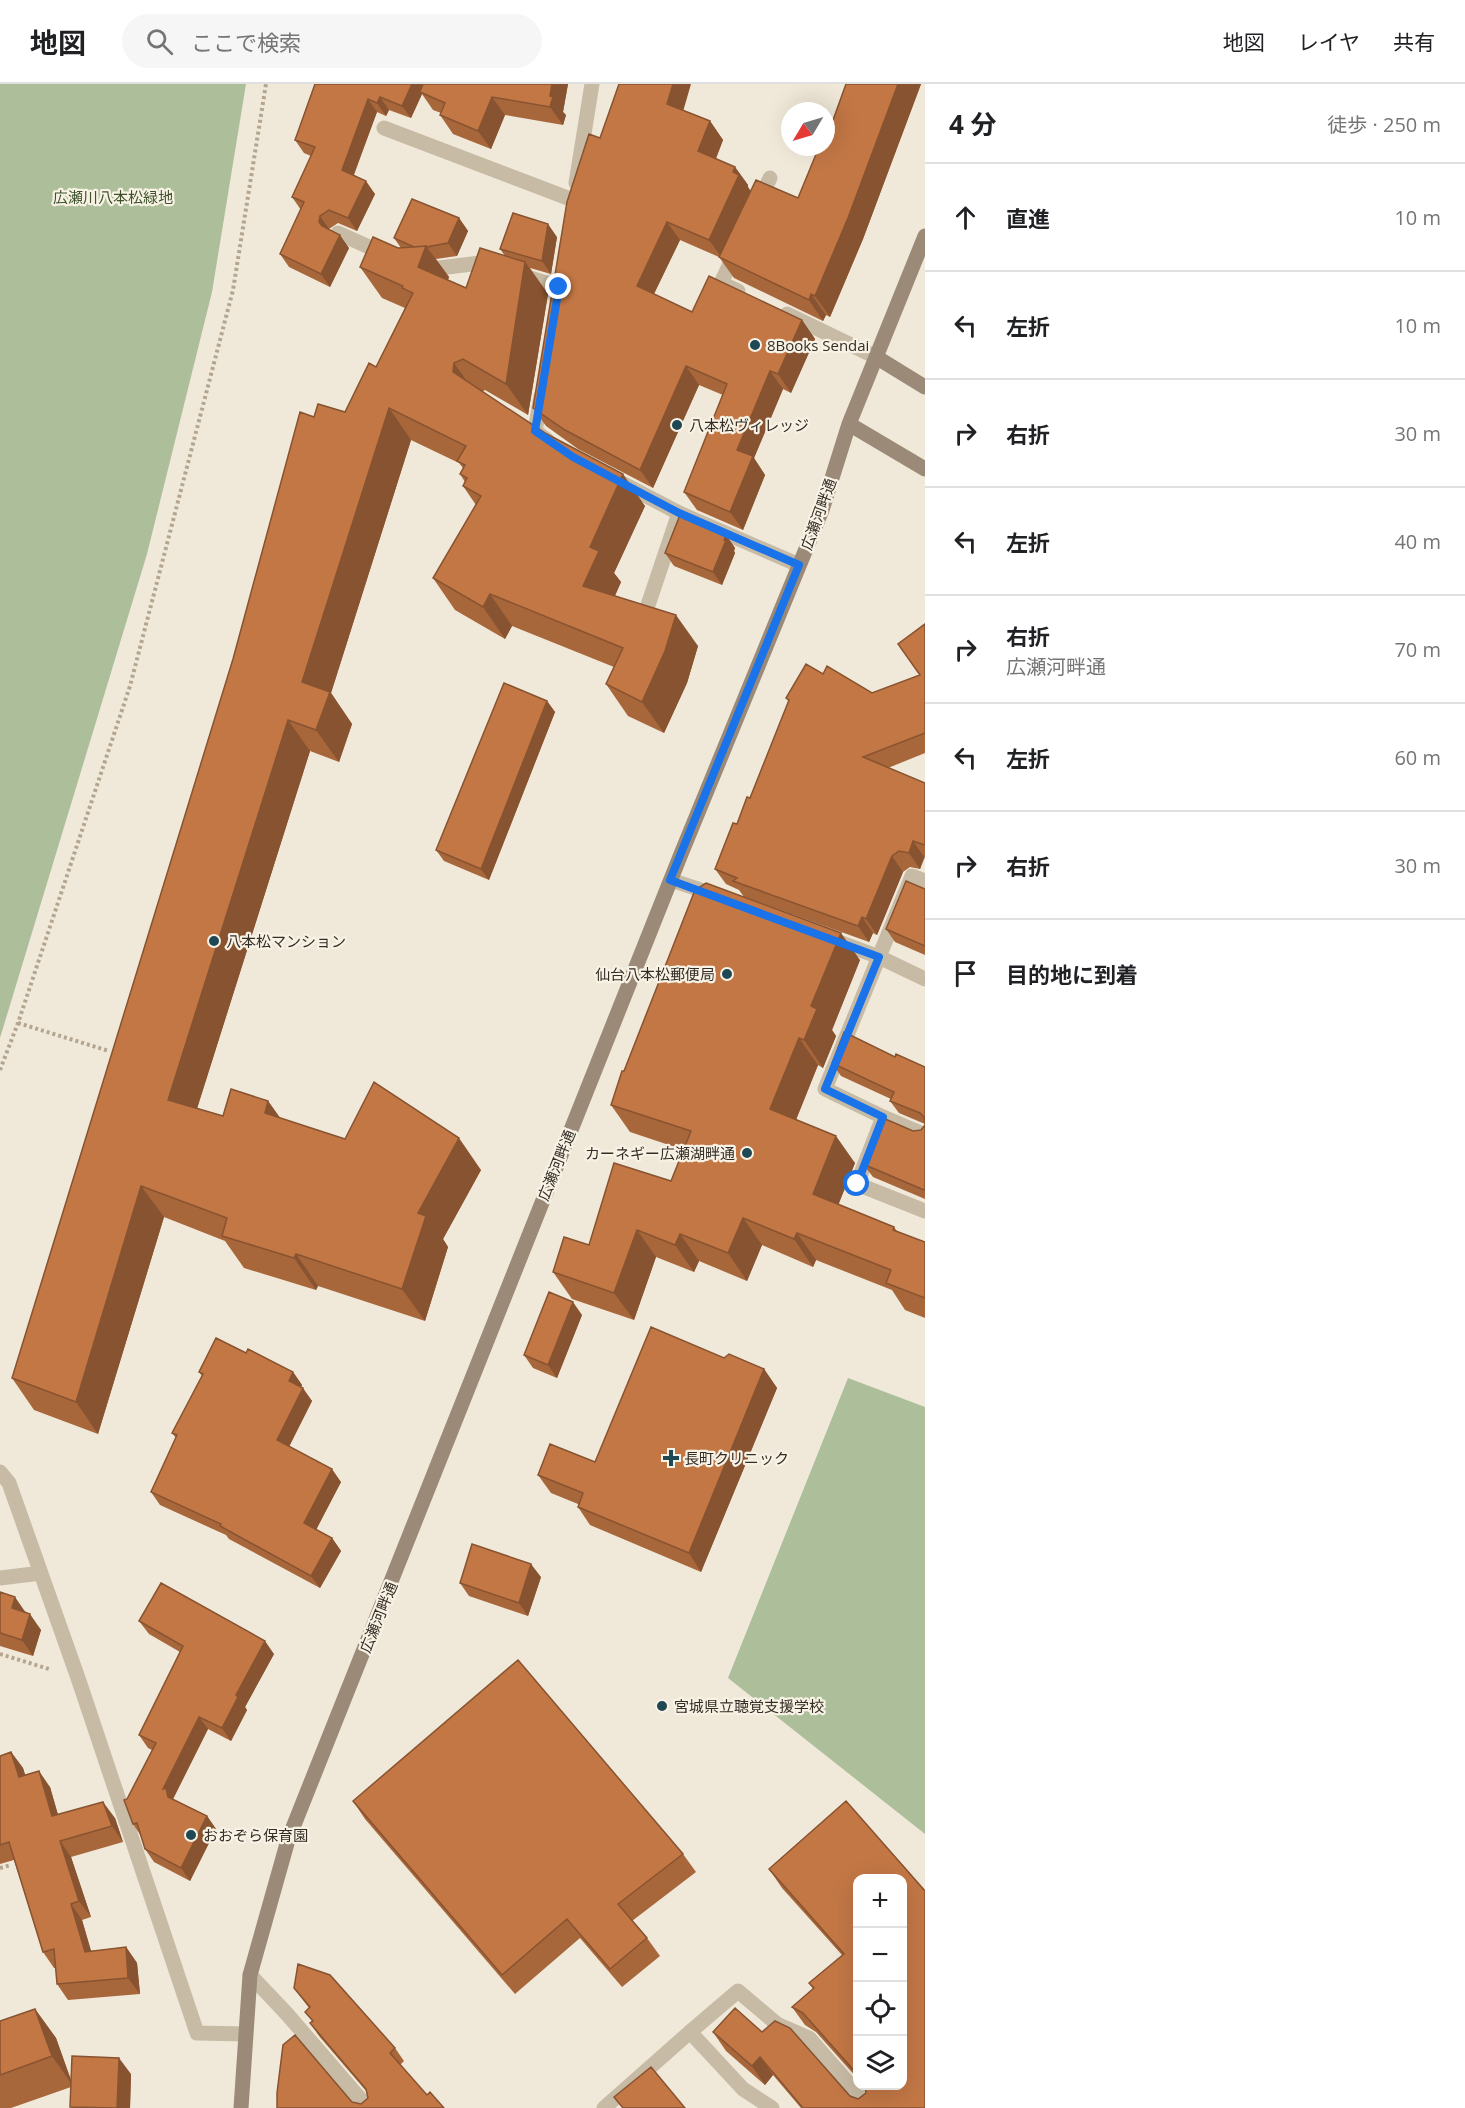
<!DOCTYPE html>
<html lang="ja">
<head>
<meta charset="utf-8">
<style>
  body { margin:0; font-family:"Open Sans","Noto Sans JP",sans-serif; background:#f6f6f6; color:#202124 }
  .controls { position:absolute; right:18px; bottom:18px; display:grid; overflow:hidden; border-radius:12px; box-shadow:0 6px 24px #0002 }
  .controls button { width:54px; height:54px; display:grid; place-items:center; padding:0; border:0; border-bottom:2px solid #e0e0e0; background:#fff; color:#202124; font:30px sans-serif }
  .compass { position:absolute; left:781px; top:18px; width:54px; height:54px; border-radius:50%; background:#fff; box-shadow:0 6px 24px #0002; rotate:232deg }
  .stop { position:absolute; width:18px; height:18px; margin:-14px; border:4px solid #1a73e8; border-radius:50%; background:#fff }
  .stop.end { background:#1a73e8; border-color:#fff; box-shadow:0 2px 6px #0008 }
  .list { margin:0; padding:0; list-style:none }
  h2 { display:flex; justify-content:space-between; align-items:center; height:78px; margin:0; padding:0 24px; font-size:26px }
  h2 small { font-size:20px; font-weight:400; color:#757577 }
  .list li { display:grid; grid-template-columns:39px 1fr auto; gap:18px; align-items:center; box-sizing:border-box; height:108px; padding:0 24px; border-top:2px solid #e0e0e0 }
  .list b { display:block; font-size:22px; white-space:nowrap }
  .list p { margin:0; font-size:20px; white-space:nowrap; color:#757577 }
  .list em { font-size:20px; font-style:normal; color:#757577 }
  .icon { flex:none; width:33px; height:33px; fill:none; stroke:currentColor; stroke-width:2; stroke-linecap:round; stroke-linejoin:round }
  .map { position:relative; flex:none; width:925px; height:2024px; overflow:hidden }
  header { display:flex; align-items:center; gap:36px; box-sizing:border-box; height:84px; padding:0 30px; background:#fff; border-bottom:2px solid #e0e0e0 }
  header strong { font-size:28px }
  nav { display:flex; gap:33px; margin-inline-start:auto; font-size:21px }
  .search { width:420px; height:54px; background:#f6f6f6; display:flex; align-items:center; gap:15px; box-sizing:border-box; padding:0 21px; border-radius:33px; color:#757577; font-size:22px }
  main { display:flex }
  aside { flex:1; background:#fff }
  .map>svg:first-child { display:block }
  .green { fill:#adbf9a }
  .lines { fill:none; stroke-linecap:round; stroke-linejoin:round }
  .path { stroke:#b4a590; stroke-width:4; stroke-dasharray:3 3; stroke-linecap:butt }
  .lane { stroke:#c8bba5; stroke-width:15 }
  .street { stroke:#c8bba5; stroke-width:15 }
  .secondary { stroke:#9b8a77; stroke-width:15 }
  .wall { fill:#a8663b }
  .shaded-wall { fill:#885330 }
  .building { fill:#c37745; stroke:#885330; stroke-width:1.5 }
  .route { stroke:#1a73e8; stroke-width:8 }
  .poi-dot { fill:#1d4854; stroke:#f8f2e5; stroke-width:2 }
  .labels { text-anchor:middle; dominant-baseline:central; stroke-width:4.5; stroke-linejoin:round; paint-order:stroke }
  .park-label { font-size:15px; fill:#3d522b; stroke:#f8f2e5 }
  .poi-label { font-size:15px; fill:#342d26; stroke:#f8f2e5; text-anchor:start }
  .street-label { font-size:15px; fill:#342d26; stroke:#f8f2e5 }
</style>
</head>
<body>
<header>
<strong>地図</strong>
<div class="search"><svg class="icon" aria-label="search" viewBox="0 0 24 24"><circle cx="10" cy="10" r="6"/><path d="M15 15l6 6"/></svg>ここで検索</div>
<nav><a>地図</a><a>レイヤ</a><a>共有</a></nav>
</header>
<main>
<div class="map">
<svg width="925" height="2024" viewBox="0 0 925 2024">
  <rect width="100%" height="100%" fill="#f0e9d9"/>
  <path class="green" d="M0,0H246L212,208L147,470L0,954Z
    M848,1294L925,1323V1750L728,1594Z"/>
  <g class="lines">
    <path class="path" d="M18,939L109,967
      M0,986L18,939L130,602L233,206L266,0
      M0,1570L49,1585
      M0,1784L11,1781"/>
    <path class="lane" d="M772,2024L743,2005L690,1948L738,1907L777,1940L809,1954L870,2024"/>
    <path class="street" d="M384,44L573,116
      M576,99L592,0
      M759,118L770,94
      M338,149L387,171
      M736,167L721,199L738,207
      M423,186L480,179L494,183
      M520,191L559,203
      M787,230L876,273
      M541,312L535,347L547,356
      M614,395L679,429L799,481
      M643,536L679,429
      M671,796L716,811
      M925,797L912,792L825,1005L883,1033L857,1100L925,1127
      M831,855L879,873L925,895
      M883,1033L925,1051
      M0,1388L9,1399L78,1594L197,1949L245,1950
      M0,1494L41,1489
      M250,1891L287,1930L368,2024
      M604,2024L690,1948"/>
    <path class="secondary" d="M876,273L925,303
      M849,340L925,385
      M241,2024L250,1891L288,1756L681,770L822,426L849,340L925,152"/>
  </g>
  <path class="wall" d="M315,0H568L563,28L566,31L563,41L505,31L491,65L453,50L440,31L441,29L433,26L422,10L411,34L389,26L386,32L377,28L353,91L375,110L357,147L338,139L329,145V146L349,164L330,203L289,183L280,170L301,126L292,113L311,72L304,69L295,56Z
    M846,0H921L863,155L830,233L826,231L823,237L734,194L719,173L680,156L654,210L692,228L802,236L815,255L791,309L783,305L754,374L765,391L743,446L697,426L684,408L723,311L699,301L653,404L578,365L546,342L533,324L600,54L683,26L710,37L723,56L716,75L735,83L748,101V103L750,107L798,114L828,50Z
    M459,134L468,147L457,172L436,175L449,193L448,196L466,204L505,172L500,165L557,153L551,190L530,184L548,210L528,331L485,306L482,308L645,422L614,489L621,498L615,512L698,562L687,599L664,649L628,632L606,600L614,583L512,542L505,555L455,526L433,494L476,421L463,402L465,398L460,390L463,384L459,379L411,356L331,609L352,640L339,678L310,667L197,1024L223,1032L268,1017L280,1034L345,1055L481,1086L443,1155L448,1163L425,1237L318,1202L316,1206L244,1184L225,1157L164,1133L98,1350L34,1326L12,1294L314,333L345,328L376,283L405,224L382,214L360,183L401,164L394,154Z
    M726,451L735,464L734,467L735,469L722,501L674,482L665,469Z
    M925,540V669L888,684L925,699V773L920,785L910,783L903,788L877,851L873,849L869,858L744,813L739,806L726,800L715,785L750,714L789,618L786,614L823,590L872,609L919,591Z
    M547,617L555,628L489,796L444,777L436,766Z
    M925,805V871L895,858L886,845Z
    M860,876L832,946L836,952L823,984L818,981L796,1036L855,1079L838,1120L894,1143L897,1147L925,1158V1234L905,1226L892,1206L816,1176L813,1183L762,1161L747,1197L699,1177L694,1188L656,1173L634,1236L572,1215L553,1188L671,1097L684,1066L630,1048L611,1021L624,987Z
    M895,973L925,983V1040L899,1029L890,1017L891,1015L841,992L832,979Z
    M925,1041V1115L873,1093L863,1080L913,1047L921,1046Z
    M582,1231L557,1294L533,1284L524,1271Z
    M246,1269L293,1288L302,1301L301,1303L312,1317L289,1362L341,1398L316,1445L332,1454L341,1467L320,1504L229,1455L226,1451L160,1421L151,1408L176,1354L172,1349L202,1292L199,1288Z
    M724,1274L764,1285L777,1304L701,1488L590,1441L578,1423V1420L551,1409L538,1391L595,1378Z
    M541,1493L528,1532L469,1512L460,1499Z
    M0,1508L26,1528L41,1546L33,1572L0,1562Z
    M139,1537L274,1570L245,1623L247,1626L231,1657L208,1645L173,1715L207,1732L216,1745L190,1797L154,1778L145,1765L141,1752L133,1740L127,1715L152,1666L148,1664L139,1651L180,1568L149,1550Z
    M11,1668L23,1684L25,1691L50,1703L58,1731L115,1734L123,1758L71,1773L91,1833L82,1836L91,1867L126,1863L137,1879L140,1910L68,1916L57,1900L56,1884H54L43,1868L14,1776L0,1780V1672Z
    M353,1717L683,1770L696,1788L632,1837L647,1854L660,1872L622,1903L580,1854L515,1910L365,1735Z
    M846,1717L925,2024H801L773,1991L765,2001L726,1967L713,1948H762L850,2012L858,2015L866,2009L865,2004L863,2001H903L858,1794V1995L816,1948L805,1941L792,1923L813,1905L809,1899L842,1871L782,1804L769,1785Z
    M294,1904L395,1964L404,1977L400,1981L427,2011L444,2024H277L352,2018L361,2020L368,2014L367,2008L319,1952L310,1939L312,1937L305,1928L309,1924Z
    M35,1925L56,1954L71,1996L131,1990L130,2024H71V2003L11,2024H0V1937Z"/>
  <path class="shaded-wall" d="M412,0H424L420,8L422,10L411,34L402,22Z
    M552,0H568L563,28L566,31L563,41L550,23V12Z
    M673,0H691L680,38L667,20Z
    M898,0H921L863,155L830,233L815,212Z
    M380,13L389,26L386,32L377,19Z
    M492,13L505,31L491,65L478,47Z
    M368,15L377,28L351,99L342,86Z
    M710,37L723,56L711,86L698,67Z
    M735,83L748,101V103L752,109L722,174L709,156Z
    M366,97L375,110L357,147L348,134Z
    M320,132L329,145L328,151L322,142L319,138Z
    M459,134L468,147L457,172L448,159Z
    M667,138L680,156L649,220L637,202Z
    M548,140L557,153L551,190L542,177Z
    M340,151L349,164L330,203L321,190Z
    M426,162L449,193L440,214L418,183Z
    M525,178L548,210L528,331L506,300Z
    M811,210L826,231L823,237L809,216Z
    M802,236L815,255L791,309L778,290Z
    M454,279L476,310L453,288Z
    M686,282L699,301L653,404L640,386Z
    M770,287L783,305L754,374L765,391L743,446L730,428L737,366Z
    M389,324L411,356L331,609L352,640L339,678L316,646L302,598Z
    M623,390L645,422L614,489L621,498L605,533L583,502L590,463Z
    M726,451L735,464L734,467L735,469L722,501L713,488Z
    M490,510L512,542L505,555L483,523Z
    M676,531L698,562L687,599L664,649L642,618Z
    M547,617L555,628L489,796L481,785Z
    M288,636L310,667L190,1047L168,1016Z
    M913,757L924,773L920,785L909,769Z
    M892,772L903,788L877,851L866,835Z
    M862,833L873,849L869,858L858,842Z
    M841,849L860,876L832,946L836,952L823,984L804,956L811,922Z
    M799,954L818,981L789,1053L770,1025Z
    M268,1017L291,1049L265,1029Z
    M836,1052L855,1079L832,1137L813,1110Z
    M459,1054L481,1086L443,1155L448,1163L425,1237L402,1205L418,1129Z
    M141,1102L164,1133L98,1350L76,1318Z
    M743,1134L762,1161L747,1197L728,1169Z
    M637,1146L656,1173L634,1236L614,1209Z
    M797,1149L816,1176L813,1183L794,1155Z
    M680,1150L699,1177L694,1188L675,1161Z
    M296,1170L318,1202L316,1206L294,1174Z
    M573,1218L582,1231L557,1294L548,1281Z
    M764,1285L777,1304L701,1488L689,1469Z
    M293,1288L302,1301L298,1309L289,1297Z
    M303,1304L312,1317L286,1369L277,1356Z
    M332,1385L341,1398L313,1452L304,1439Z
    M332,1454L341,1467L320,1504L311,1492Z
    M531,1480L541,1493L528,1532L519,1519Z
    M15,1513L26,1529L12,1524Z
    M30,1530L41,1546L33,1572L22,1556Z
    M265,1557L274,1570L245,1623L247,1626L231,1657L222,1644L236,1611Z
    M199,1633L208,1645L173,1715L177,1726L163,1705Z
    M11,1668L23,1684L31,1709L19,1693Z
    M39,1687L50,1703L63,1748L52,1732Z
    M103,1718L115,1734L123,1758L112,1742Z
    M207,1732L216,1745L190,1797L181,1784Z
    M60,1757L71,1773L91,1833L79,1817Z
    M71,1820L82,1836L96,1884L85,1868Z
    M126,1863L137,1879L140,1910L128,1894Z
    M35,1925L56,1954L73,2002L52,1972Z
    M760,1973L773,1991L765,2001L752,1982Z
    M119,1974L131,1990L130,2024H117Z"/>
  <path class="building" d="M315,0H412L402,22L380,13L377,19L368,15L342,86L366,97L348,134L329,126L320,132L319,138L322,142L340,151L321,190L280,170L304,118L292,113L315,63L295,56Z
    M423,0H552L550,12L553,13L550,23L492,13L478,47L440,31L445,19L420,8Z
    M619,0H673L667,20L710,37L698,67L735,83L733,88L739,91L709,156L667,138L637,202L692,228L709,192L802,236L778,290L770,287L737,366L753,372L730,428L684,408L727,300L686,282L640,386L565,346L533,324L567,118L589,50L600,54Z
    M846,0H898L848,134L815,212L811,210L809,216L719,173L756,96L798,114L819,63H826V49L828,50Z
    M412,115L459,134L448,159L426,163V162L414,163L394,154Z
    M513,129L548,140L542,177L500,165Z
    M373,153L398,164L426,162L418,183L466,204L480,164L525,178L506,300L463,275L454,279L453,288L545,349L623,390L590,463L599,467L583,502L676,531L665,567L642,618L606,600L623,564L490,510L483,523L433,494L481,412L463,402L467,394L460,390L465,381L457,377L466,362L389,324L302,598L330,608L316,646L288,636L168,1016L223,1032L231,1005L268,1017L265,1029L345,1055L374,998L459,1054L418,1129L426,1132L402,1205L296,1170L294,1174L222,1152L227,1134L141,1102L76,1318L12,1294L233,575L300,328L314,333L318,320L345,328L369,279L376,283L413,209L402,204L403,202L360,183Z
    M680,431L726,451L724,456H726L713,488L665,469Z
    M925,540V649L863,673L925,699V761L913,757L909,769L899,767L892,772L866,835L862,833L858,842L733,797L737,794L715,785L733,739L737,740L747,713L750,714L789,616L786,614L806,580L823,590L827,582L872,609L920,591L898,560Z
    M504,599L547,617L481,785L436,766Z
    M906,797L925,805V862L886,845Z
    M706,799L841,849L811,922L817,925L804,956L799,954L770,1025L836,1052L813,1110L894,1143L893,1146L925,1158V1214L886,1199L891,1186L797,1149L794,1155L743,1134L728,1169L680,1150L675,1161L637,1146L614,1209L553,1188L564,1153L589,1161L614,1079L671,1097L691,1047L611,1021L622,987H624L695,806Z
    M844,948L895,973L896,970L925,983V1041L924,1033L920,1029L890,1017L894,1008L832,979Z
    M883,1034L913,1047L921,1046L925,1041V1104L924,1106L863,1080Z
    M549,1208L573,1218L548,1281L524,1271Z
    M651,1243L724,1274L729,1270L764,1285L689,1469L578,1423L583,1409L538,1391L550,1360L595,1378Z
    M216,1254L246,1269L248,1265L293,1288L289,1297L303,1304L277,1356L332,1385L304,1439L332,1454L311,1492L220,1442L221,1440L151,1408L177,1351L172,1349L203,1290L199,1288Z
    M472,1460L531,1480L519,1519L460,1499Z
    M161,1499L265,1557L236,1611L238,1613L222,1644L199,1633L163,1705L166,1704L168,1713L207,1732L181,1784L145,1765L137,1739L133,1740L124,1716L127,1715L156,1659L139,1651L183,1562L139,1537Z
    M0,1508L15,1513L12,1524L30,1530L22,1556L0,1549Z
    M518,1576L683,1770L618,1820L647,1854L610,1885L567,1835L502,1891L353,1717Z
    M11,1668L19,1693L39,1687L52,1732L103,1718L112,1742L60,1757L79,1817L71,1820L85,1868L126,1863L128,1894L57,1900L54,1865L43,1868L9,1758L0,1761V1672Z
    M846,1717L925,1807V2024H803L760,1973L752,1982L713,1948L735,1924L762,1948L775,1937L790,1944L850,2012L858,2015L866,2009L865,2001H903V1794H858V1991L803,1929L792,1923L814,1904L809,1899L844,1870L769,1785Z
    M298,1880L330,1891L395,1964L390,1969L427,2011L430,2008L444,2024H277V2009L283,1961L295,1951L352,2018L361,2020L368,2014L366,2005L310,1939L313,1937L305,1928L310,1923L294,1904Z
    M35,1925L52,1972L0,1991V1937Z
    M72,1972L119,1974L117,2024L70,2023Z
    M651,1983L685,2024H623L614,2013Z"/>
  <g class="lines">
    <path class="route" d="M559,203L535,347L573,373L679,429L799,481L670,796L879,873L825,1005L883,1033L857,1100"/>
  </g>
  <g class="poi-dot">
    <circle cx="755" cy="261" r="6"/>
    <circle cx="677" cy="341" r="6"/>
    <circle cx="214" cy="857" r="6"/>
    <circle cx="727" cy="890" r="6"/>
    <circle cx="747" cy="1069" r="6"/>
    <path d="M668 1365h6v6h6v6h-6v6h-6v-6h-6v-6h6z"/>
    <circle cx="662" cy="1622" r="6"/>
    <circle cx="191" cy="1751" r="6"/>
  </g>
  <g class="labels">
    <g class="park-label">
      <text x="113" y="113">広瀬川八本松緑地</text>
    </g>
    <g class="poi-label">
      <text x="767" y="261">8Books Sendai</text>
      <text x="689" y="341">八本松ヴィレッジ</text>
      <text x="226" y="857">八本松マンション</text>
      <text x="715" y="890" text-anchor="end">仙台八本松郵便局</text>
      <text x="735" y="1069" text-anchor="end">カーネギー広瀬湖畔通</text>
      <text x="684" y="1374">長町クリニック</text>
      <text x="674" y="1622">宮城県立聴覚支援学校</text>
      <text x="203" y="1751">おおぞら保育園</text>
    </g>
    <g class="street-label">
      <text transform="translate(818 430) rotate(-70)">広瀬河畔通</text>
      <text transform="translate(556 1081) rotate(-68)">広瀬河畔通</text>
      <text transform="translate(378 1533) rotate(-68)">広瀬河畔通</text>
    </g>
  </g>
</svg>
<div class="controls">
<button>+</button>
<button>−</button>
<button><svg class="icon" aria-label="locate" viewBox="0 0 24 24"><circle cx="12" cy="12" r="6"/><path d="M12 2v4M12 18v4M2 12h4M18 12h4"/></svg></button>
<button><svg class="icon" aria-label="layers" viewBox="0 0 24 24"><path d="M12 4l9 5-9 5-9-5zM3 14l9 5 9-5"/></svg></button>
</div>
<svg class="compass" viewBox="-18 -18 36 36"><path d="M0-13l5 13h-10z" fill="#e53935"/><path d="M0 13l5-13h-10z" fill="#757577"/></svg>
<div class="stop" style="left:857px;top:1100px"></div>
<div class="stop end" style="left:559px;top:203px"></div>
</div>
<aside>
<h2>4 分<small>徒歩 · 250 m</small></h2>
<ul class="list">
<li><svg class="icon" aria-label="ahead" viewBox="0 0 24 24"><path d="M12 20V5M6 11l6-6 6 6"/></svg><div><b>直進</b></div><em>10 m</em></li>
<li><svg class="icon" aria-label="left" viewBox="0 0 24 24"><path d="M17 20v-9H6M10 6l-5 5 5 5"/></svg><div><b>左折</b></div><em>10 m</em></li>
<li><svg class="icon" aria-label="right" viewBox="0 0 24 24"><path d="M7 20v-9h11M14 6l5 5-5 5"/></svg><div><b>右折</b></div><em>30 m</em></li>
<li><svg class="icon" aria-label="left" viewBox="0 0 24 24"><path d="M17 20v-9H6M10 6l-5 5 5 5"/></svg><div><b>左折</b></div><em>40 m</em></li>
<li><svg class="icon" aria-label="right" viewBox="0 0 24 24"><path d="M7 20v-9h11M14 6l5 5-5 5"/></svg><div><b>右折</b><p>広瀬河畔通</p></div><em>70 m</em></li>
<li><svg class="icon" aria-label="left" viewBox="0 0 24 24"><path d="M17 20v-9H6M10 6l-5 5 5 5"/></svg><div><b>左折</b></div><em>60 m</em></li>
<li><svg class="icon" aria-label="right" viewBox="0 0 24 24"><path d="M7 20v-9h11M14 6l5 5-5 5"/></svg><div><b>右折</b></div><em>30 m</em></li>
<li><svg class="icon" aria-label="arrive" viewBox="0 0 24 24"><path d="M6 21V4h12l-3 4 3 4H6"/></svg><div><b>目的地に到着</b></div></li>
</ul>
</aside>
</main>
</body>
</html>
